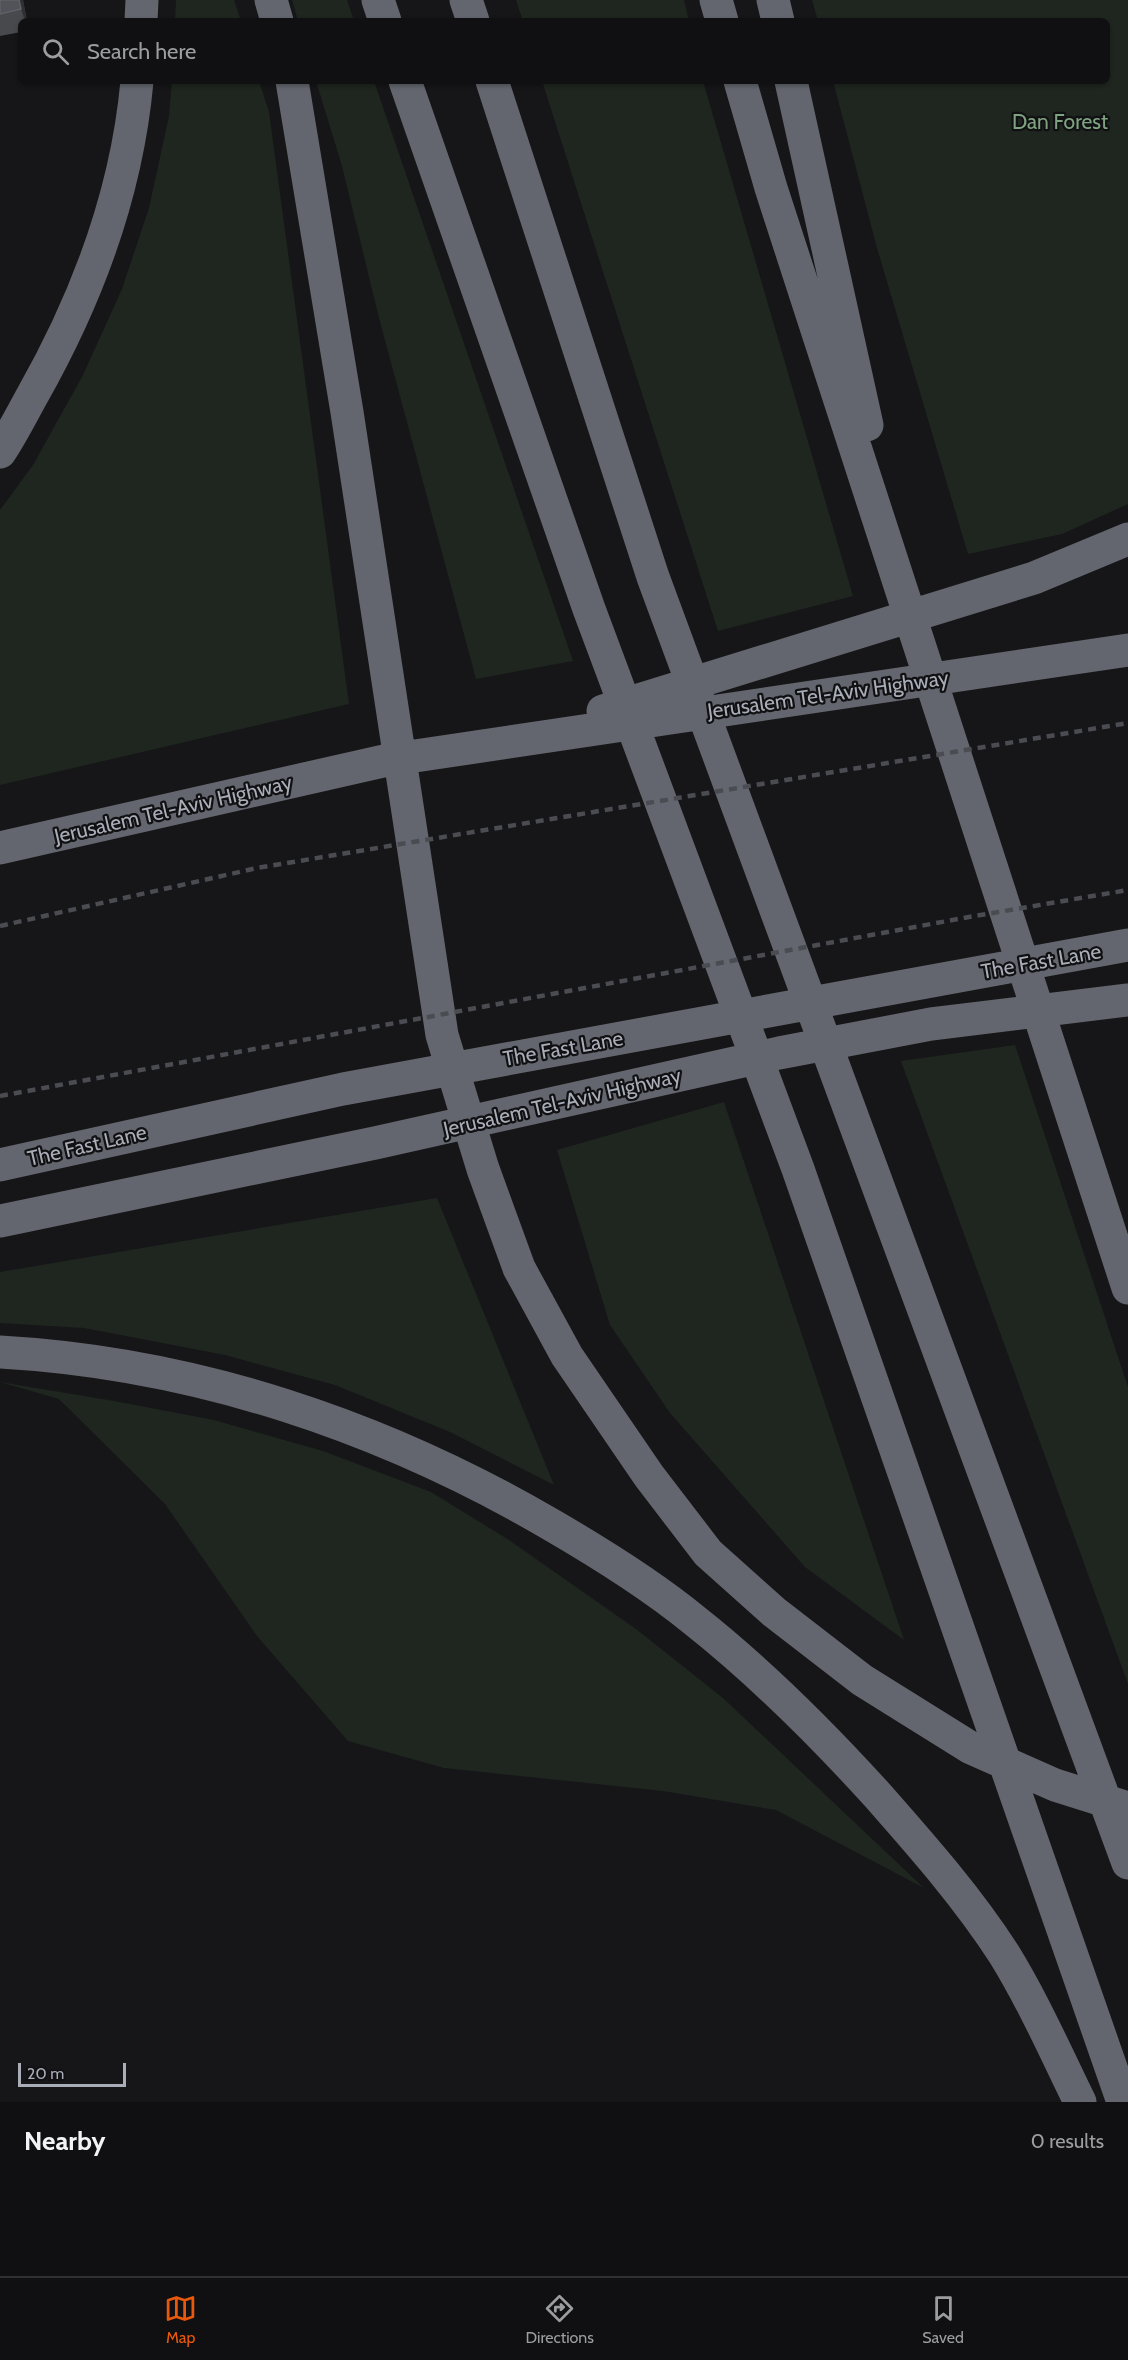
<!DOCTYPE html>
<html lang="en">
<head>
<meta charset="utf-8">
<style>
  body { margin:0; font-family:Cabin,sans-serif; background:#19191b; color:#f1f3f6 }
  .scale { position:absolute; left:18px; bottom:15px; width:108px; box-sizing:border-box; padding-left:6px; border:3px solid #a8adb8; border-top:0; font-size:16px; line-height:21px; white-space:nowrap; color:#a8adb8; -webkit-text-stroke:4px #111113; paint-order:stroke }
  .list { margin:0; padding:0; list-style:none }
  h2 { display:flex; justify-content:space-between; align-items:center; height:78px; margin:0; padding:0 24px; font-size:26px }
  h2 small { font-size:20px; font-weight:400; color:#9c9d9f }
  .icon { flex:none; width:33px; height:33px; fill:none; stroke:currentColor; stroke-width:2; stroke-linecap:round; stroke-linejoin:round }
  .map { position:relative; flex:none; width:1128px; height:2102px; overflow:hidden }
  .search { position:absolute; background:#101012; box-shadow:0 2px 4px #0004; left:18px; right:18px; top:18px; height:66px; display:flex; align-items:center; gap:15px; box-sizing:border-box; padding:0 21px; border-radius:9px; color:#9c9d9f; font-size:22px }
  .sheet { height:174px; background:#101012 }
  nav { display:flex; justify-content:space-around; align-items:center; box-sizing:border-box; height:84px; border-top:2px solid #303032; background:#101012; font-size:16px; color:#9c9d9f }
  nav a { display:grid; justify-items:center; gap:3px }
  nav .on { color:#ea580c }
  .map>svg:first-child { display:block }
  .green { fill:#1e261f }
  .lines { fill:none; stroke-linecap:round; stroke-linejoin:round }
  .highway { stroke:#63666e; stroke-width:33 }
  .rail { stroke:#4a4c52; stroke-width:4.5; stroke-dasharray:8 6; stroke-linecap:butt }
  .wall { fill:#47494d }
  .shaded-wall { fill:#2f3033 }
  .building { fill:#525359; stroke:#5f6168; stroke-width:1.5 }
  .labels { text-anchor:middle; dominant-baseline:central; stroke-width:4.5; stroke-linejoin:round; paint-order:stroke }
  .park-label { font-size:21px; fill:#7fa381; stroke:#111113 }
  .street-label { font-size:21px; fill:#a8adb8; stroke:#111113 }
</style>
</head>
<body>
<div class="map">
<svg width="1128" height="2102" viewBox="0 0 1128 2102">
  <rect width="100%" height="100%" fill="#161618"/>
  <path class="green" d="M176,0H234L241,21H175Z
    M292,0H347L354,21H298Z
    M516,0H684L689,21H523Z
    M812,0H1128V504L1062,534L968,554L877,248L833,81H1107V21H818Z
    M172,81H259L269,112L349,704L0,785V510L33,465L83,375L122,289L149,208L169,116Z
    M316,81H374L573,661L476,679L379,318L342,166Z
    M542,81H703L853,596L718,631Z
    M1015,1045L1128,1387V1684L901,1061Z
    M724,1102L904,1640L805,1567L670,1413L610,1325L557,1150Z
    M437,1198L554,1485L450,1432L335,1385L225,1355L84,1328L0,1323V1272Z
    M0,1382L114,1401L214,1420L323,1451L431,1492L509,1540L636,1629L723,1698L924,1888L776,1810L663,1791L444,1768L348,1741L257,1636L165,1504L59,1399Z"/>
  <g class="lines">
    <path class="highway" d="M271,0L277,21
      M378,0L385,21
      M466,0L473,21
      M716,0L722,21
      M773,0L778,21
      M141,21L142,0
      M292,81L347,412L442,1035L483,1169L519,1268L567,1356L649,1476L708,1553L774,1612L862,1680L971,1748L1055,1785L1128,1808
      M405,81L589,609L798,1169L1123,2102
      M492,81L653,577L1128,1863
      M740,81L771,188L1128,1288
      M791,81L867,425
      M0,452C12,434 22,414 32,396C87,299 127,192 137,81
      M603,711L1034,578L1128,539
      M0,848L388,760L1128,650
      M0,1165L343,1089L1128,945
      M0,1221L375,1143L779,1053L931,1024L1128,1000
      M0,1352C195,1363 382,1426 550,1524C600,1553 650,1584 694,1620C761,1673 822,1734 879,1797C923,1847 968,1898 1004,1954C1033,2001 1056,2053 1080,2102"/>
    <path class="rail" d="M0,926L257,868L1128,723
      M0,1096L969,917L1128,890"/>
  </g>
  <path class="wall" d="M0,0H23L27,21H21V32L0,36Z"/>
  <path class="shaded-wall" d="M19,0H23L27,21H25L21,9Z"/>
  <path class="building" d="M0,0H19L21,9L0,14Z"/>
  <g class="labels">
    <g class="park-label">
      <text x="1060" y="121">Dan Forest</text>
    </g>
    <g class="street-label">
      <text transform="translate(828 694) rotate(-8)">Jerusalem Tel-Aviv Highway</text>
      <text transform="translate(173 809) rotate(-13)">Jerusalem Tel-Aviv Highway</text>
      <text transform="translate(1041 961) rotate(-10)">The Fast Lane</text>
      <text transform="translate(563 1048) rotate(-10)">The Fast Lane</text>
      <text transform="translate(562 1102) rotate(-13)">Jerusalem Tel-Aviv Highway</text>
      <text transform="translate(87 1145) rotate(-13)">The Fast Lane</text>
    </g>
  </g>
</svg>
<div class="scale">20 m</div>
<div class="search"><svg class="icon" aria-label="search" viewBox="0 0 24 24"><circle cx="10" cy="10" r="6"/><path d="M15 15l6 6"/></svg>Search here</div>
</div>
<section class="sheet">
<h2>Nearby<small>0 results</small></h2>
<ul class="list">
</ul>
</section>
<nav>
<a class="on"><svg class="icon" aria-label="map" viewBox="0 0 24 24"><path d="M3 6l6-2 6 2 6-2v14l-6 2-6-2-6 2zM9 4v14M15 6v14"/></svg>Map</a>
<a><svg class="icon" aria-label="directions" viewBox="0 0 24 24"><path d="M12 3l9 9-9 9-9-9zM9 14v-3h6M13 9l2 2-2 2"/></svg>Directions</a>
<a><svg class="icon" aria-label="saved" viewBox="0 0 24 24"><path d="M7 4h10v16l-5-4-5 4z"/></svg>Saved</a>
</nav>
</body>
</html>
